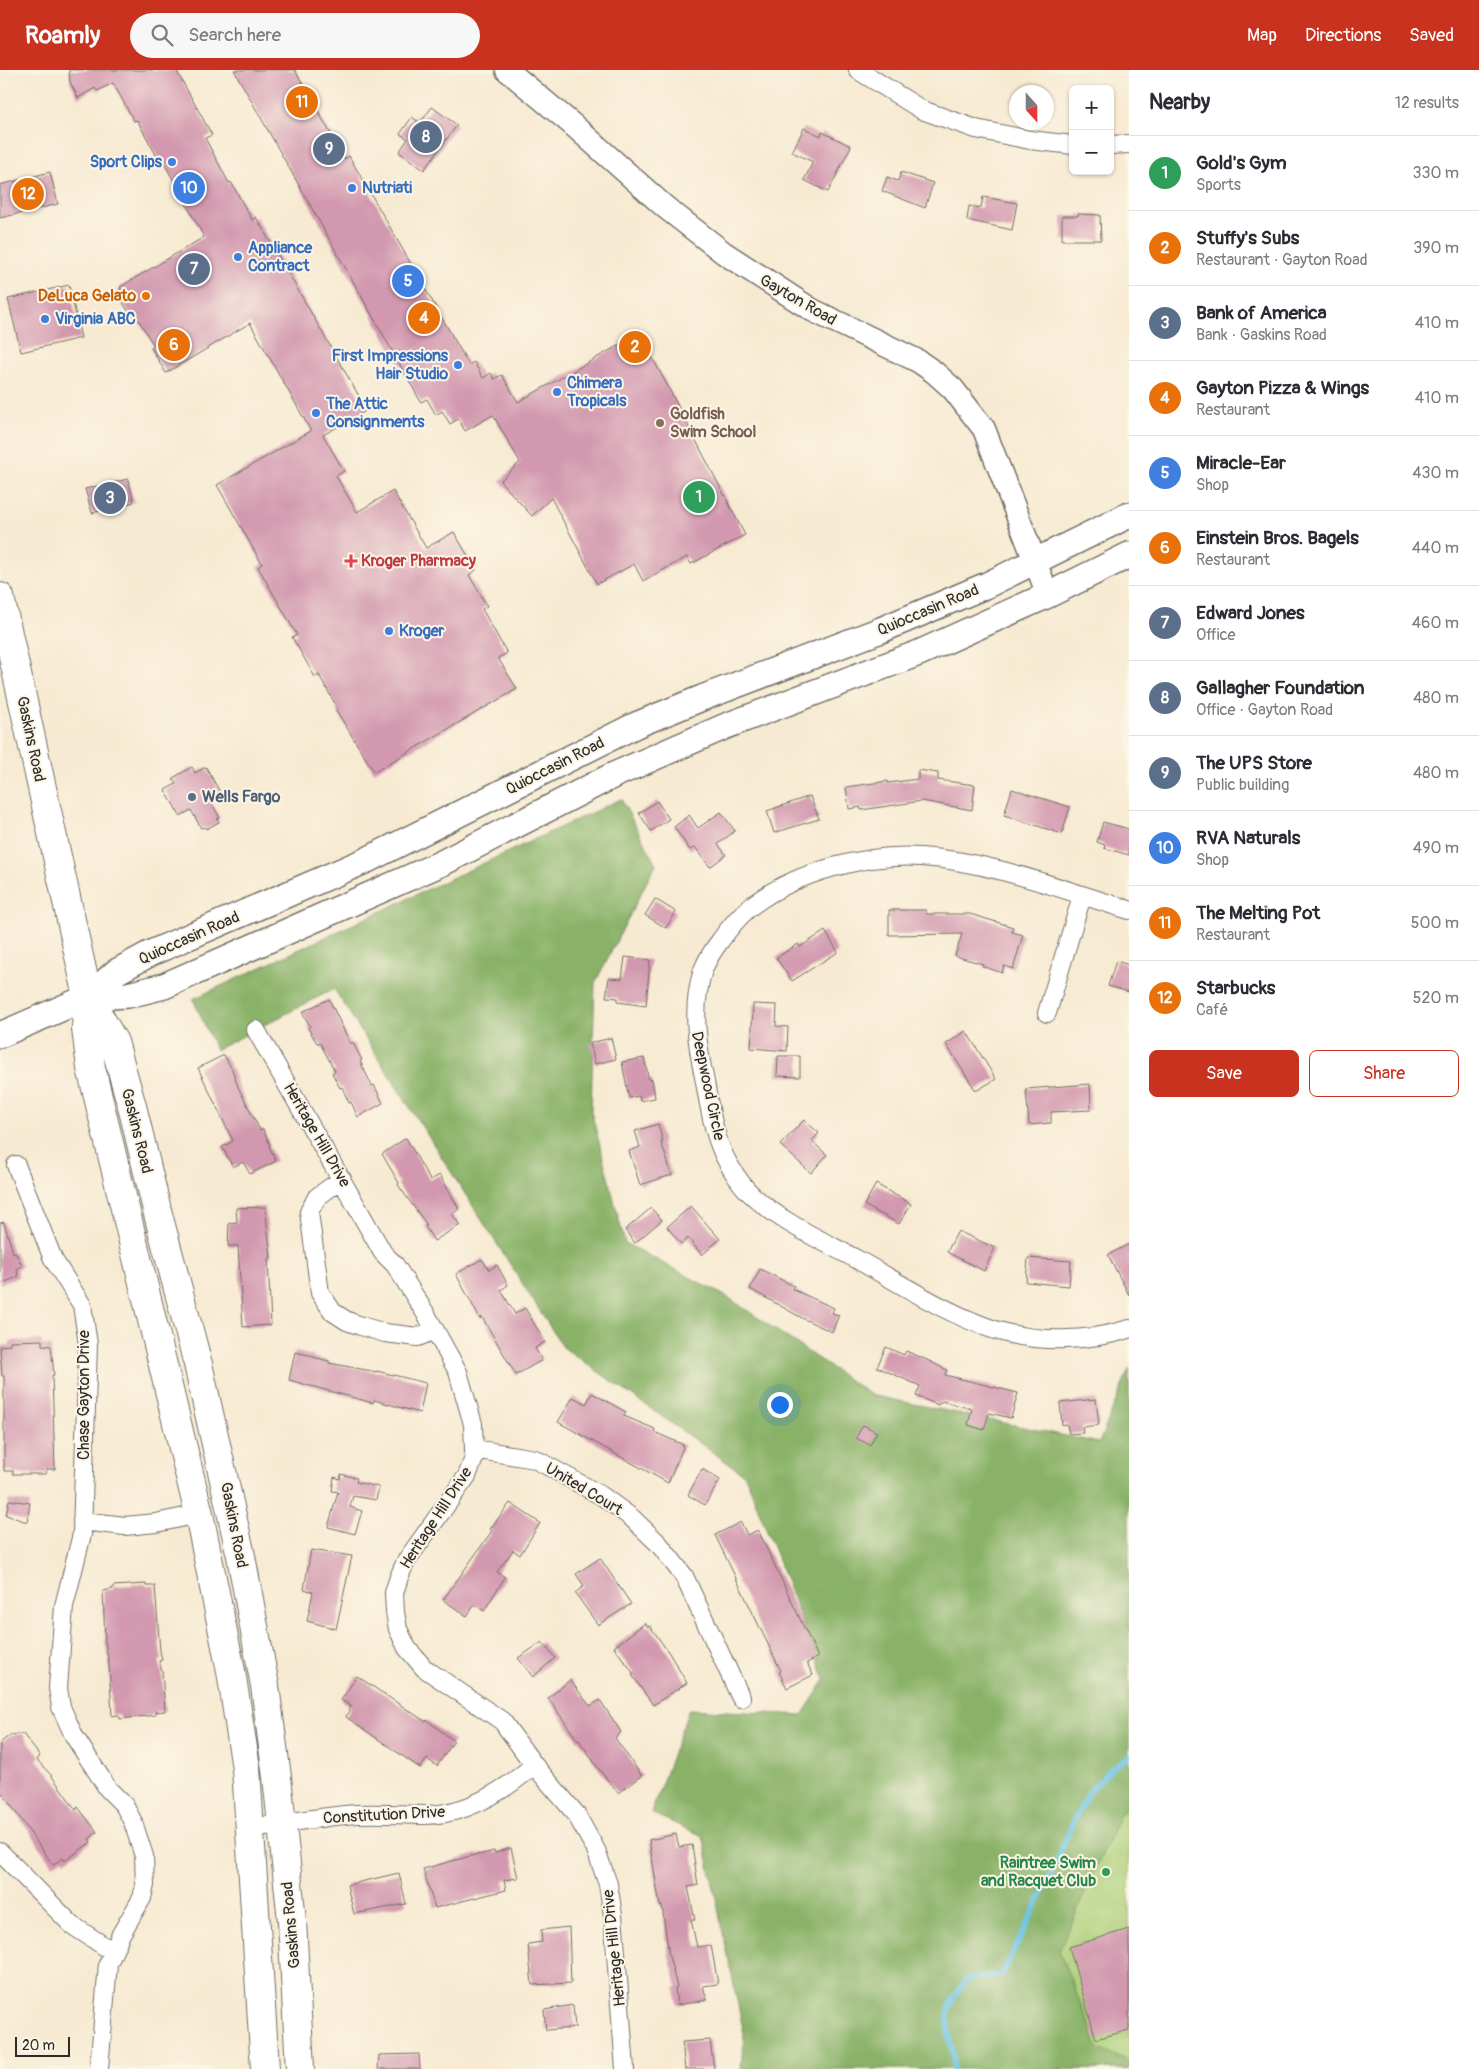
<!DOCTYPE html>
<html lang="en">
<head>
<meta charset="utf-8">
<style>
  body { margin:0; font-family:Pangolin,sans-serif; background:#f7f7f7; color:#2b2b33 }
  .controls { position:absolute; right:15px; top:15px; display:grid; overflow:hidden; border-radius:8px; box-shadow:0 1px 4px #0004 }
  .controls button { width:45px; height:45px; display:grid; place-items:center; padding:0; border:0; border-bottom:1px solid #e1e1e2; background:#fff; color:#2b2b33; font:25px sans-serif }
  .compass { position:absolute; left:1009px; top:15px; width:45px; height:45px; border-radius:50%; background:#fff; box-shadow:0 1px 4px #0004; rotate:159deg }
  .scale { position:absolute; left:15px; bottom:12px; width:55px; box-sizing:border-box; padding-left:5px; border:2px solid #2b2b2b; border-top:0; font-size:14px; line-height:18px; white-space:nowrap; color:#2b2b2b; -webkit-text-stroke:4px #fcf5e5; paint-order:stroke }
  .you { position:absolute; left:779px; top:1334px; width:18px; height:18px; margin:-12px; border:4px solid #fff; border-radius:50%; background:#1a73e8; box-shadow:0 0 0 8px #1a73e833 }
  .badge { display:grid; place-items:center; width:32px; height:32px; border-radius:50%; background:#c8321e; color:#fff; font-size:16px; font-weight:700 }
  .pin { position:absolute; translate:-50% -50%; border:2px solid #fff; box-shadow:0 1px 5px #0006 }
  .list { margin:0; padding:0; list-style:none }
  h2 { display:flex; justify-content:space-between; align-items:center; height:65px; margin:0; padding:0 20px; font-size:21px }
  h2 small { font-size:16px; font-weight:400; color:#7c7c81 }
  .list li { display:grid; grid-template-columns:32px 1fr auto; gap:15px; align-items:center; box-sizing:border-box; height:75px; padding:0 20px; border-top:1px solid #e1e1e2 }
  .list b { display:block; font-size:19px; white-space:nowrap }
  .list p { margin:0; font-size:16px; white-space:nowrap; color:#7c7c81 }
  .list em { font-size:16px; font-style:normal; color:#7c7c81 }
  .actions { display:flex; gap:10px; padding:15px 20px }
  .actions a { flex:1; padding:11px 0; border:1px solid #c8321e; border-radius:8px; text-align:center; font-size:18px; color:#c8321e }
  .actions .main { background:#c8321e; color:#fff }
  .icon { flex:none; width:28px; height:28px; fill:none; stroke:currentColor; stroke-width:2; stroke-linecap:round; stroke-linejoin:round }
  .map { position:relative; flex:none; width:1129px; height:1999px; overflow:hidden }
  header { display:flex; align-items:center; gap:30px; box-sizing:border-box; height:70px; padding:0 25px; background:#c8321e; color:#fff }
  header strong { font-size:24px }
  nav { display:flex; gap:28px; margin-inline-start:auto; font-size:18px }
  .search { width:350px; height:45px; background:#f7f7f7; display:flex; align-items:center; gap:12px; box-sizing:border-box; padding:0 18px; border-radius:28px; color:#7c7c81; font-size:19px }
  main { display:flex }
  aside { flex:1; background:#fff }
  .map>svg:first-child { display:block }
  .green { fill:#accf78; stroke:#6c7d52 }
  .forest { fill:#89b268; stroke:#5a6e4a }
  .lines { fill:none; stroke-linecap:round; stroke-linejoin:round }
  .stream { stroke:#67c4e5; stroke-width:5.5 }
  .building { fill:#d298af }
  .minor-casing { stroke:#726e65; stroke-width:20 }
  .tertiary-casing { stroke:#726e65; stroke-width:25 }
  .secondary-casing { stroke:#726e65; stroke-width:28 }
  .primary-casing { stroke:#726e65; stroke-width:30 }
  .minor { stroke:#fff; stroke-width:18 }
  .tertiary { stroke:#fff; stroke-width:22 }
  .secondary { stroke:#fff; stroke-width:25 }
  .primary { stroke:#fff; stroke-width:28 }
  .shop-dot { fill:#3f7fe0; stroke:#fcf5e5; stroke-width:2 }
  .food-dot { fill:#e8710a; stroke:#fcf5e5; stroke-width:2 }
  .education-dot { fill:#8d6e63; stroke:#fcf5e5; stroke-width:2 }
  .health-dot { fill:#e0444e; stroke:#fcf5e5; stroke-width:2 }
  .service-dot { fill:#5c6f8a; stroke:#fcf5e5; stroke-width:2 }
  .leisure-dot { fill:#2e9e5b; stroke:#fcf5e5; stroke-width:2 }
  .labels { text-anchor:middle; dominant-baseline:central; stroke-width:4; stroke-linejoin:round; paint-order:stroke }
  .shop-label { font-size:16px; font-weight:bold; fill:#366cbe; stroke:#fcf5e5; text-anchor:start }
  .food-label { font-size:16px; font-weight:bold; fill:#c56008; stroke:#fcf5e5; text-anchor:end }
  .street-label { font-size:16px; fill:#2b2b2b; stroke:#fcf5e5 }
  .education-label { font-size:16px; font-weight:bold; fill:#785e54; stroke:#fcf5e5; text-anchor:start }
  .health-label { font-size:16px; font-weight:bold; fill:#be3a42; stroke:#fcf5e5; text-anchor:start }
  .service-label { font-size:16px; font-weight:bold; fill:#4e5e75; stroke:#fcf5e5; text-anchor:start }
  .leisure-label { font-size:16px; font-weight:bold; fill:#27864d; stroke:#fcf5e5; text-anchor:end }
</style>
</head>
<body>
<header>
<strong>Roamly</strong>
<div class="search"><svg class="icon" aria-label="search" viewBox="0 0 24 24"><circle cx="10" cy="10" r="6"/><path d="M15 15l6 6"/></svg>Search here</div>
<nav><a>Map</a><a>Directions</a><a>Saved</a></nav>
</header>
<main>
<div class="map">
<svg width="1129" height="1999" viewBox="0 0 1129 1999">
  <rect width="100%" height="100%" fill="#fcf5e5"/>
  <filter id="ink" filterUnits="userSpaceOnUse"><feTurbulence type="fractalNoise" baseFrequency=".02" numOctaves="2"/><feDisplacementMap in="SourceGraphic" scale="10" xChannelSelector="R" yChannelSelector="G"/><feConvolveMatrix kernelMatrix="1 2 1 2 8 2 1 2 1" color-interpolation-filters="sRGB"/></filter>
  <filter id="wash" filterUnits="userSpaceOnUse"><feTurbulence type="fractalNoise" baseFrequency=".0096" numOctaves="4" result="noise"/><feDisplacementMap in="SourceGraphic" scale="20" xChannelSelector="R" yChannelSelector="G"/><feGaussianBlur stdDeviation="1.12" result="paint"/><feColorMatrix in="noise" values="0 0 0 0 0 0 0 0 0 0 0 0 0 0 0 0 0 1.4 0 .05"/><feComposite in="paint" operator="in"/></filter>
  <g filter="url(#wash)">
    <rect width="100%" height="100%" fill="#f7ead2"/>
    <path class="green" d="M1129,1731V1999H1056L1045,1870L1120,1733Z"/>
    <path class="forest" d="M621,729L656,794L595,913L591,1041L625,1173L729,1228L871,1325L1099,1373L1129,1299V1738L1120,1744L1059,1881L1099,1979L1129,1991V1999H741L744,1964L703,1766L651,1743L689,1639L802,1645L825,1610L745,1405L563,1277L334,919L216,980L193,929Z"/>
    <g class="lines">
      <path class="stream" d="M953,1999C955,1990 952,1981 950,1972C944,1942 948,1933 966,1910L1002,1904L1040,1829L1075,1748L1089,1722L1111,1699L1129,1686"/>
    </g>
    <g id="blocks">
      <path class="building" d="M69,0H176L212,65L205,68L229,113L231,112L252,150L256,147L367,340L323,365L344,401L336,406L357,442L393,421L426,478L454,462L476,500L469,505L487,536L482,539L507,583L498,588L517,619L374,702L336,640L338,639L319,605L315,607L292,567L297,565L258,497L262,494L217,415L311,361L250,253L166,303L151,278L154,276L135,244L131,246L117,222L121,219L120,217L204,167L163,91L160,92L137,50L134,51L113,13L97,21L95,18L78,28L70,12Z
        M234,0H295L345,89L349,86L469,295L474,292L483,308L491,303L494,309L502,305L518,332L639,264L665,311L745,465L691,494L687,487L643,511L634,494L597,514L551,428L532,446L500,411L520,392L493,345L465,361L458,349L450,354L442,341L436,345L427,329L421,332Z
        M432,37L457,55L424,100L399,82L408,69L400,64L412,47L420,53Z
        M804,58L821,66L822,62L851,76L828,122L804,110L813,92L792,82Z
        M50,102L58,134L0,148V115Z
        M901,102L933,113L925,138L882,121L887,107L898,111Z
        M983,127L1017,133L1012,160L967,150L969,136L981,138Z
        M1078,144L1100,145L1101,170H1062V146H1078Z
        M69,215L81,268L21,282L8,229Z
        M128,409L134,432L92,443L85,419Z
        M192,697L195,703L206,697L221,724L210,730L220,748L217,749L219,752L206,759L204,757L201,758L191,740L180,746L165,720L176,714L173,708Z
        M918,700L938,703V710L975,715L972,740L922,731L861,740L860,737L849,739L846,717L888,711V713L918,709Z
        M1012,719L1070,737L1062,764L1004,745Z
        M810,726L819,749L774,763L767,741Z
        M657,731L669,749L651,761L639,743Z
        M721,742L735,761L718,774L726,785L710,797L695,777L690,780L674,757L689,745L698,758Z
        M1103,752L1129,759V785L1104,778L1105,775L1097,772Z
        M655,829L676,842L666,858L645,845Z
        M889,840H926V844H970L1013,857L1012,862L1023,865L1013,899L1004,896L1002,903L982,896L983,894L955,886L962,864L889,865Z
        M825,861L838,882L792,911L776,888L798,874L800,877Z
        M625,887L650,890L646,936L618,932V928L606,927L609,908L622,909Z
        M1116,891L1129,895V922L1108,916Z
        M329,929L350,973H353L362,990L360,991L372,1016L374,1015L383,1033L358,1047L351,1032L349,1033L342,1017L340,1018L332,1003L335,1001L320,973H317L308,958L310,956L302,942Z
        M753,934L777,935L776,956L788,957L787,981L751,978Z
        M966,961L996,1009L976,1021L946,974Z
        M611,968L616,989L595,994L590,973Z
        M224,985L232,999L238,1017L260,1060L263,1059L270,1075L269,1076L276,1091L250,1104L243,1092L233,1097L222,1077L233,1071L198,998Z
        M778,986H800V1007L777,1006Z
        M644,988L649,1010L652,1009L655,1028L640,1031L639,1026L629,1028L622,992Z
        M1090,1014L1091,1040L1051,1042V1053L1029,1055L1026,1019Z
        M804,1050L819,1063L812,1071L827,1085L811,1103L780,1075Z
        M658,1054L663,1072H661L672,1105L640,1115L629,1081L640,1077L635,1061Z
        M406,1068L430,1110L440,1105L459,1139L452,1144L460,1155L434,1171L425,1156L427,1155L398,1115L399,1113L382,1084Z
        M876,1114L911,1134L899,1154L864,1135Z
        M691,1136L720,1169L702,1185L688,1168L681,1174L667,1157Z
        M265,1137L271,1188H268L271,1255L243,1257L238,1176H228L229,1153L237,1152L236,1138Z
        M651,1138L662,1150L635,1173L625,1160Z
        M4,1152L13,1183L15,1182L22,1196L17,1199L18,1207L0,1214V1153Z
        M958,1161L995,1178L984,1201L947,1182Z
        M1129,1174V1225L1108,1185Z
        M1028,1188L1071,1191L1069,1216L1026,1212Z
        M482,1189L489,1200L497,1195L508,1215L501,1220L515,1244L525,1238L545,1272L535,1278L542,1290L516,1305L482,1247L480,1249L456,1204Z
        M760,1199L794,1216L792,1219L834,1238L832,1243L839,1245L832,1262L802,1248L750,1219Z
        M42,1270V1275L51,1276L54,1305H52L55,1399H47L46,1404H13V1401H4V1306H2L0,1276L10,1275V1271Z
        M886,1277L904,1285L906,1281L927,1290L947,1300L945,1305L1018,1323L1011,1348L989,1343L984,1360L968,1355L972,1339L942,1331L938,1335L916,1326L920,1316L877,1297Z
        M295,1282L313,1286V1287L329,1291V1293L377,1302V1301L426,1313L420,1343L374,1330L373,1333L289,1310Z
        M592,1323L626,1342L624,1346L655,1359L654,1362L684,1375L668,1413L558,1352L573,1327L586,1334Z
        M1096,1329L1099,1355L1082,1357L1083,1363L1069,1364L1067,1354L1062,1355L1060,1333Z
        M863,1355L877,1362L870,1375L856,1368Z
        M702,1399L720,1410L705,1435L688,1425Z
        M341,1404L357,1408L356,1412L379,1417L376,1430L353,1426L350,1437L362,1441L355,1464L328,1457L338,1422L332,1421L334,1407L340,1409Z
        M9,1430L30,1433L27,1452L6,1445Z
        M510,1433L540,1453L520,1485L513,1480L497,1502L505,1507L484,1541L475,1534L467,1546L443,1530L492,1461L490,1459Z
        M741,1452L747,1465L758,1460L818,1587L807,1593L813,1605L787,1618L779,1602L781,1601L715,1465Z
        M311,1480L352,1486L336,1559L307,1551L313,1522L304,1519Z
        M600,1488L631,1534L598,1555L575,1523L584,1516L576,1504Z
        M146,1514V1516H155L160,1581L162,1590L159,1591L162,1601L165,1641L155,1642L156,1645L120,1649L119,1645L112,1646L109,1594L105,1572L103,1521L113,1519V1516Z
        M645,1553L648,1557L650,1556L669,1583L687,1613L653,1635L632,1605L634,1604L614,1577Z
        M542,1572L555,1588L533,1607L518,1588Z
        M357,1606L426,1652L427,1650L454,1671L437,1696L427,1689L420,1698L346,1647L351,1636L341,1630Z
        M570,1610L590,1636L600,1630L621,1662L615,1668L642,1706L618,1723L598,1698L579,1670L578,1671L548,1628Z
        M23,1664L40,1686L37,1690L51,1705L76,1740L78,1737L97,1762L89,1769L91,1772L65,1791L63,1788L53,1795L0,1720V1673L10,1665Z
        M676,1764L679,1777L692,1775L698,1815L688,1817L695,1850H691L697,1877L711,1875L718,1914L703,1916L707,1930L677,1935L675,1918L677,1917L669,1886L662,1836H660L649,1770Z
        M511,1778L518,1808L504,1810L506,1820L435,1838L423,1799L478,1784V1785L494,1781L495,1783Z
        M399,1803L406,1834L354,1844L347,1815Z
        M569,1857L571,1913L532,1915L528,1874L542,1872L541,1860Z
        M1129,1859V1960L1096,1969L1069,1877Z
        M573,1935L575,1958L546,1960L544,1940Z
        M710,1970L714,1999H685L682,1972Z
        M419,1984L420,1999H378L379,1985Z"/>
    </g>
  </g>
  <g filter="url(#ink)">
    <use href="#blocks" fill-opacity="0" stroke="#726e65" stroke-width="1"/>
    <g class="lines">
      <defs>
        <path id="minor" d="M858,0L922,40L976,59L1030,70L1073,75
          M1110,75L1129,74
          M1129,840C1063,820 990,791 921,787C868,783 797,802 754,834C740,844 730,857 720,871C713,880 707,890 703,900C691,938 697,975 705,1012C710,1041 715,1073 731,1098C737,1108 744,1118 752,1125C782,1153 823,1171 858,1190C903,1215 947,1244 995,1260C1037,1273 1087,1272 1129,1259
          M1047,943L1082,826
          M256,960L383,1183L395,1195L426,1244L458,1302L473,1354L474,1379V1388L467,1406L406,1491L399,1507L394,1523L395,1542L398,1559L407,1578L424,1598L502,1651L534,1695L576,1744L596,1780L608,1814L613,1845L625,1999
          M16,1095L53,1189L82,1235L88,1274L82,1464L64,1536L58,1618L61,1637L74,1666L108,1719L124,1735L133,1752L144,1786L145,1815L142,1828L121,1864L108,1894L99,1999
          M342,1109L317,1127L309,1142L320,1223L333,1242L347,1251L361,1256L385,1263L418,1267L435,1260
          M474,1379L535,1389L602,1426L632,1448L659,1474L684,1506L741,1628
          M82,1451L125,1456L156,1453L199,1444
          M250,1758C282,1754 314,1748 345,1745C372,1742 399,1745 425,1745C467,1745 504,1721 534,1695
          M0,1782L72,1855L113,1882"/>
        <path id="tertiary" d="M507,0L573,55L665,137L724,183L812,240L918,291L934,302L953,319L984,359L1048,525"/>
        <path id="secondary" d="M88,927L128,925L164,916L442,793L614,705L726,656L919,583L1048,525L1129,485
          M0,965L88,927L116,902L151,883L367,790L636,655L702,628L881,560L987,515L1129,445"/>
        <path id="primary" d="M0,527L88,927L86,959L91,998L199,1444L231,1601L246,1698L265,1999
          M88,927L114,972L132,1036L159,1148L198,1294L241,1486L265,1616L277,1707L292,1851L300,1999"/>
      </defs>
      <use href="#minor" class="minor-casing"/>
      <use href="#tertiary" class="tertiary-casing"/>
      <use href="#secondary" class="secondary-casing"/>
      <use href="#primary" class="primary-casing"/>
      <use href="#minor" class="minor"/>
      <use href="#tertiary" class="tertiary"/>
      <use href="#secondary" class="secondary"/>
      <use href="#primary" class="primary"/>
    </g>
  </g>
  <g class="shop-dot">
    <circle cx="172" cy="92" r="5"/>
    <circle cx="352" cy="118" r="5"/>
    <circle cx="238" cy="187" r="5"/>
    <circle cx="45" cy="249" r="5"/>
    <circle cx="458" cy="295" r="5"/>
    <circle cx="557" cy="322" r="5"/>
    <circle cx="316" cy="343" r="5"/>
    <circle cx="389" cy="561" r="5"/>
  </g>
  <circle class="food-dot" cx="146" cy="226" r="5"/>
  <circle class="education-dot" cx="660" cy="353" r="5"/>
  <path class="health-dot" d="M348.5 483.5h5v5h5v5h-5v5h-5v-5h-5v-5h5z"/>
  <circle class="service-dot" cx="192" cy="727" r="5"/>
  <circle class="leisure-dot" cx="1106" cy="1802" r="5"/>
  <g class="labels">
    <g class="shop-label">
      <text x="162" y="92" text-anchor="end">Sport Clips</text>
      <text x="362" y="118">Nutriati</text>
      <text x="248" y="178">Appliance<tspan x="248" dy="18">Contract</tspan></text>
      <text x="55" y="249">Virginia ABC</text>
      <text x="448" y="286" text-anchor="end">First Impressions<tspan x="448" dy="18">Hair Studio</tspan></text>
      <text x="567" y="313">Chimera<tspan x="567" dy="18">Tropicals</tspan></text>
      <text x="326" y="334">The Attic<tspan x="326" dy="18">Consignments</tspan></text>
      <text x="399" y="561">Kroger</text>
    </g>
    <g class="food-label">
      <text x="136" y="226">DeLuca Gelato</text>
    </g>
    <g class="street-label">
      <text transform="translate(798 230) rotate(30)">Gayton Road</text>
      <text transform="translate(928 540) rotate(-23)">Quioccasin Road</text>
      <text transform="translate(31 669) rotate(78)">Gaskins Road</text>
      <text transform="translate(555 696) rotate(-27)">Quioccasin Road</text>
      <text transform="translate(189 868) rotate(-24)">Quioccasin Road</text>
      <text transform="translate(708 1016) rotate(78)">Deepwood Circle</text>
      <text transform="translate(137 1061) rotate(76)">Gaskins Road</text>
      <text transform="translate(317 1065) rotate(60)">Heritage Hill Drive</text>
      <text transform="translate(84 1325) rotate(-90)">Chase Gayton Drive</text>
      <text transform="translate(584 1419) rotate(31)">United Court</text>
      <text transform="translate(436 1448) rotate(-57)">Heritage Hill Drive</text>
      <text transform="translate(234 1455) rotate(79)">Gaskins Road</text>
      <text transform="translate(384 1745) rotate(-3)">Constitution Drive</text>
      <text transform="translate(291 1855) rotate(-95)">Gaskins Road</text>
      <text transform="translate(614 1878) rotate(-96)">Heritage Hill Drive</text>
    </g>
    <g class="education-label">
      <text x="670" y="344">Goldfish<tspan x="670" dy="18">Swim School</tspan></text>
    </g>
    <g class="health-label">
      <text x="361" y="491">Kroger Pharmacy</text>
    </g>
    <g class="service-label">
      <text x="202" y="727">Wells Fargo</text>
    </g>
    <g class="leisure-label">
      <text x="1096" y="1793">Raintree Swim<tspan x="1096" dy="18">and Racquet Club</tspan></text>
    </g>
  </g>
</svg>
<div class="controls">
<button>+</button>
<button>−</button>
</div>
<svg class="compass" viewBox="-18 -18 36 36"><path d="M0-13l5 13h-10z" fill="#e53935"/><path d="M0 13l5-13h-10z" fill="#7c7c81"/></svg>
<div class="scale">20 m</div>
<div class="you"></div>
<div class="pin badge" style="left:699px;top:427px;background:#2e9e5b">1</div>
<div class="pin badge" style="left:635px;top:277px;background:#e8710a">2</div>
<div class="pin badge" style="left:110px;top:428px;background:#5c6f8a">3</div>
<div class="pin badge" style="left:424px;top:248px;background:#e8710a">4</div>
<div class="pin badge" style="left:408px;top:211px;background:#3f7fe0">5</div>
<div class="pin badge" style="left:174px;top:275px;background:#e8710a">6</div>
<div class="pin badge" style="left:194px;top:199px;background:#5c6f8a">7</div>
<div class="pin badge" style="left:426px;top:67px;background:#5c6f8a">8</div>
<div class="pin badge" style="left:329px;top:79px;background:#5c6f8a">9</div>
<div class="pin badge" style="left:189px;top:118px;background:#3f7fe0">10</div>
<div class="pin badge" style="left:302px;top:32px;background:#e8710a">11</div>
<div class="pin badge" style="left:28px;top:124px;background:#e8710a">12</div>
</div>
<aside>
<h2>Nearby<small>12 results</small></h2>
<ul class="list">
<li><span class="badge" style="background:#2e9e5b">1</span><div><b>Gold's Gym</b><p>Sports</p></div><em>330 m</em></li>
<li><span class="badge" style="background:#e8710a">2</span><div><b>Stuffy's Subs</b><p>Restaurant · Gayton Road</p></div><em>390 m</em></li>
<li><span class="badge" style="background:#5c6f8a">3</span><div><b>Bank of America</b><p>Bank · Gaskins Road</p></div><em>410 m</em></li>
<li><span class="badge" style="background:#e8710a">4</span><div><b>Gayton Pizza &amp; Wings</b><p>Restaurant</p></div><em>410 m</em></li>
<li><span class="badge" style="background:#3f7fe0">5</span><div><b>Miracle-Ear</b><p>Shop</p></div><em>430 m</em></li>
<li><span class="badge" style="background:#e8710a">6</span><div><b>Einstein Bros. Bagels</b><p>Restaurant</p></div><em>440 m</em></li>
<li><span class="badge" style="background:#5c6f8a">7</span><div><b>Edward Jones</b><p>Office</p></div><em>460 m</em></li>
<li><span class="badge" style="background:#5c6f8a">8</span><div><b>Gallagher Foundation</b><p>Office · Gayton Road</p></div><em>480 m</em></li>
<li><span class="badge" style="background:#5c6f8a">9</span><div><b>The UPS Store</b><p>Public building</p></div><em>480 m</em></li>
<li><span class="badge" style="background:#3f7fe0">10</span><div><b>RVA Naturals</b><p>Shop</p></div><em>490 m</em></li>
<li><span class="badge" style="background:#e8710a">11</span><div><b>The Melting Pot</b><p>Restaurant</p></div><em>500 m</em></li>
<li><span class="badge" style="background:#e8710a">12</span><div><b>Starbucks</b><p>Café</p></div><em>520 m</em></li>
</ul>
<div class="actions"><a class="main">Save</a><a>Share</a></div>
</aside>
</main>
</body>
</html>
